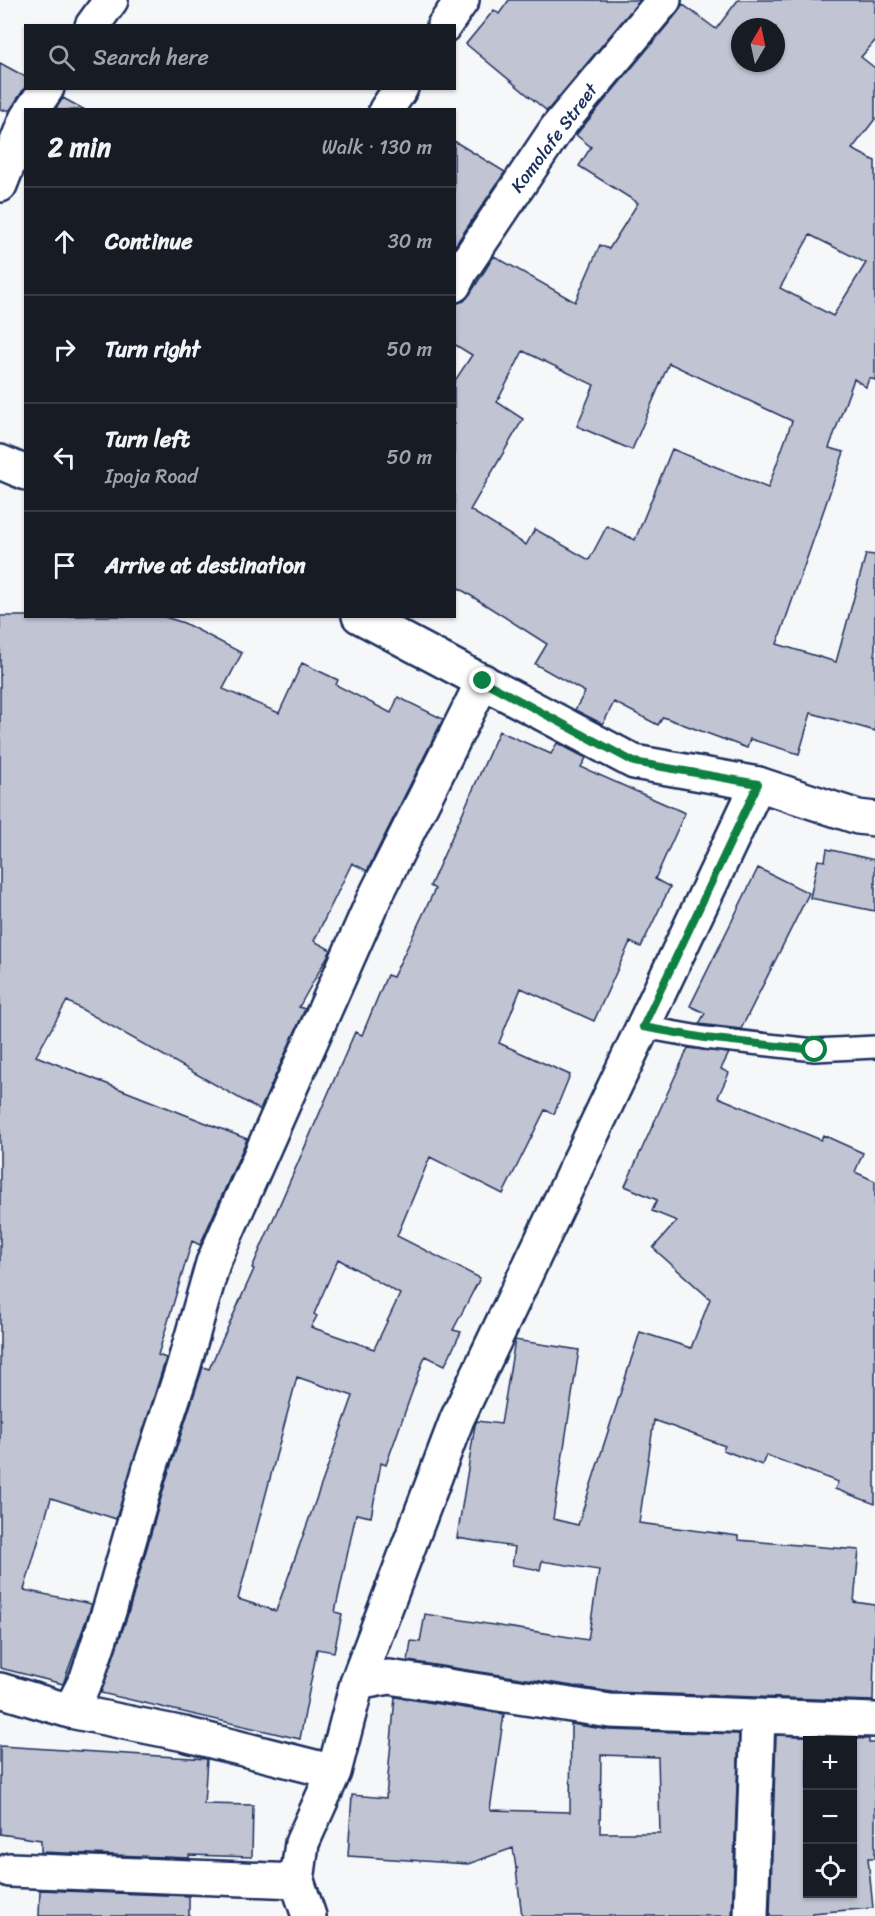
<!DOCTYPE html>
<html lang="en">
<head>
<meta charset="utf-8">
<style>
  body { margin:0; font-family:Sriracha,sans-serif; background:#242831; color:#f1f3f6 }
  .controls { position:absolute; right:18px; bottom:18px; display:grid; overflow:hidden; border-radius:0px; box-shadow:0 2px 4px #0004 }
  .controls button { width:54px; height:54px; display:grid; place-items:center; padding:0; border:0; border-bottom:2px solid #363941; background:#171b24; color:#f1f3f6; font:30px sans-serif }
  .compass { position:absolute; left:731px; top:18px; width:54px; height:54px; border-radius:50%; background:#171b24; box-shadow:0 2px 4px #0004; rotate:9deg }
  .stop { position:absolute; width:18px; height:18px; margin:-14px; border:4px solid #0b8043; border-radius:50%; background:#fff }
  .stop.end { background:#0b8043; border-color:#fff; box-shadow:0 2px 6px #0008 }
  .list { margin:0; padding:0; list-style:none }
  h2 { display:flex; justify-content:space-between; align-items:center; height:78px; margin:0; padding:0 24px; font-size:26px }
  h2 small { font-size:20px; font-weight:400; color:#9ea1a6 }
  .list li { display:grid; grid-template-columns:39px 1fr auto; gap:18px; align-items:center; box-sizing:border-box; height:108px; padding:0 24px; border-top:2px solid #363941 }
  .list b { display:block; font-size:22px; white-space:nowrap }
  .list p { margin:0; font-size:20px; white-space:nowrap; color:#9ea1a6 }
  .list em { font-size:20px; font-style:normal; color:#9ea1a6 }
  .icon { flex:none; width:33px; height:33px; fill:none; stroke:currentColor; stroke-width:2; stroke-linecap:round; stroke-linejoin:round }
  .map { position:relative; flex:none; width:875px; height:1916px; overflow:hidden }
  .search { position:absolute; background:#171b24; box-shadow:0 2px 4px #0004; left:24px; top:24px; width:432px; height:66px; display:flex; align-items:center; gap:15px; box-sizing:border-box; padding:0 21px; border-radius:0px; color:#9ea1a6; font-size:22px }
  .panel { position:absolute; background:#171b24; box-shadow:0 2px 4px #0004; left:24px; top:108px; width:432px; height:510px; border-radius:0px }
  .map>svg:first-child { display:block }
  .building { fill:#c0c4d3; stroke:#1b2f5e; stroke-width:1.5; fill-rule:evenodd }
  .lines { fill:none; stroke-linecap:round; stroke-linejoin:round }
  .lane-casing { stroke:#1b2f5e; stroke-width:26 }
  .street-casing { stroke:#1b2f5e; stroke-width:38 }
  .secondary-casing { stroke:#1b2f5e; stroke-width:38 }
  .lane { stroke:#fff; stroke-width:21 }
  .street { stroke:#fff; stroke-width:33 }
  .secondary { stroke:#fff; stroke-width:33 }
  .route { stroke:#0b8043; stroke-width:8 }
  .labels { text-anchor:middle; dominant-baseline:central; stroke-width:6; stroke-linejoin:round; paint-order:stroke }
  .street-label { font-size:18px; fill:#1b2f5e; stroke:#fff }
</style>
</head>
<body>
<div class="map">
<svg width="875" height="1916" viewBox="0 0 875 1916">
  <rect width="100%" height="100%" fill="#f6f7f9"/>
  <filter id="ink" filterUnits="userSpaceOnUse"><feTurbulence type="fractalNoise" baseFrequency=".0167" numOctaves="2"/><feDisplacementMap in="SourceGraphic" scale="12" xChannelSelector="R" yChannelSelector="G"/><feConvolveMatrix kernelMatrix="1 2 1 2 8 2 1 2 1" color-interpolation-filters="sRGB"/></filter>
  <g filter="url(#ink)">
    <path class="building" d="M509,0H640L547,111L466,44L494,10L499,14Z
      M738,0H875V41L861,57L875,68V119L852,149L875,161V380L869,378L866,387L854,379L829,448L844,452L777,644L836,662L866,554L875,555V731L811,713L799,754L750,739L747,748L663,717L658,725L614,702L603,724L575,710L585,692L535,664L547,644L454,585V382L472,355L454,344V304L464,301L470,294L494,256L575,302L600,245L609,249L638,203L579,166L591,147L576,135L678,12L682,4L716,29ZM740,27H776V63H740ZM810,235L866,263L833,316L780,288ZM523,351L594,385L577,426L632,450L669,363L792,421L768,488L672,449L635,540L607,526L589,560L535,529L526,545L470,510L523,419L497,402Z
      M0,63L26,77V86L10,110H0Z
      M63,98L85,110H55Z
      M454,141L505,172L454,247Z
      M0,616H162L184,623L242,653L223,689L279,713L302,663L338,680L336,685L391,713L398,697L443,719L367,871L352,863L314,941L331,950L299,1007L305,1009L260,1110L67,1001L36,1056L247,1139L200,1245L192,1241L158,1355L166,1358L116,1519L51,1498L24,1590L92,1604L63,1684L0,1668Z
      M499,731L551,754L557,743L586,758L581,767L685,813L655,879L670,887L641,947L630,942L594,1021L521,988L499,1043L570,1075L554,1114L545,1110L503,1194L430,1157L397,1236L480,1278L453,1330L461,1332L445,1365L425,1356L386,1465L381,1463L371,1517L356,1514L335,1612L342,1614L334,1652L317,1649L300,1739L101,1693L128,1614L167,1477L203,1367L209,1369L254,1269L252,1268L355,1032L362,1035L387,975L393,977L435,889L430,886ZM338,1259L400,1294L374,1349L311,1327L317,1316L314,1314ZM297,1377L353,1396L276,1611L238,1599Z
      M827,849L875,860V911L810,898L818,860L825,861Z
      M758,868L809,893L741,1029L699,1024L705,1013L690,1006Z
      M688,1048L729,1053L721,1069L729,1073L718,1097L821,1140L823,1135L863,1153L855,1172L875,1181V1504L835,1489L838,1482L766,1455L762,1465L723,1450L725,1446L654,1420L639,1523L738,1536V1540L859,1550L854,1602L875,1605L873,1701L612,1692L408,1661L411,1641L420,1642L425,1614L588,1640L599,1570L542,1561L540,1570L512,1565L515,1547L457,1538L475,1425L477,1421L501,1424L515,1340L579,1350L553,1519L578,1525L640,1332L691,1348L710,1299L653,1248L677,1221L652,1211L657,1200L625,1186Z
      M395,1697L504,1714L490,1810L570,1812L571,1724L609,1730L739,1734L732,1916H522L516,1869L518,1868H516L513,1848L468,1864L348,1856L352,1795L386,1798ZM601,1755L658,1757L660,1833H600Z
      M776,1735L869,1739V1743H875V1858H868L873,1908L812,1913V1916H770ZM807,1740H852V1893H807Z
      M0,1746L207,1759L204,1804L253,1805L252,1857L189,1855V1858L41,1852V1840L0,1834Z
      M40,1890L189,1896V1916H39Z"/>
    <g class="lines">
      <defs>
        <path id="lane" d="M643,1027L705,1038L815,1050L875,1047"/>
        <path id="street" d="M92,26L111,0
          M444,26L462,0
          M32,110L47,88
          M386,110L401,88
          M0,185L26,119
          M454,285L461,271L557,128L664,0
          M357,1683L389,1677L610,1711L875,1720
          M0,1690L70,1711L184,1734L334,1772
          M70,1711L87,1678L110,1608L149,1471L183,1368L213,1263L372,903L483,681
          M10,1870L297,1881
          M309,1916L297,1881L302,1843L334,1772L357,1683L457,1419L758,784
          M751,1916L758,1717"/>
        <path id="secondary" d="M0,462L26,473
          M359,616L634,762L758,784L858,817L875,819"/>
      </defs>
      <use href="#lane" class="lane-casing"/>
      <use href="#street" class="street-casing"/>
      <use href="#secondary" class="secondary-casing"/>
      <use href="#lane" class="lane"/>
      <use href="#street" class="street"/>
      <use href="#secondary" class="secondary"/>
    </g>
  </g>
  <g class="lines" filter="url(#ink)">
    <path class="route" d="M483,681L634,762L758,784L643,1027L705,1038L815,1050"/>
  </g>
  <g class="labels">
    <g class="street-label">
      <text transform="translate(554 138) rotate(-53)">Komolafe Street</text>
    </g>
  </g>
</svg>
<div class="controls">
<button>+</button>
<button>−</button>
<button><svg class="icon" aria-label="locate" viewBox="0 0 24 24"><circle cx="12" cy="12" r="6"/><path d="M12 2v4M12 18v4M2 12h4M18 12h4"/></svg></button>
</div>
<svg class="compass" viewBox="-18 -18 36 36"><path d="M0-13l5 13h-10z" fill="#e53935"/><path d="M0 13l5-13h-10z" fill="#9ea1a6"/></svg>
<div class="stop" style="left:815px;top:1050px"></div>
<div class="stop end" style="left:483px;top:681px"></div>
<div class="search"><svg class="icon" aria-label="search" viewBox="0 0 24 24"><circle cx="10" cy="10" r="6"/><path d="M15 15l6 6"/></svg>Search here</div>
<section class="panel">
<h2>2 min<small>Walk · 130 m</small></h2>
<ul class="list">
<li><svg class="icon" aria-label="ahead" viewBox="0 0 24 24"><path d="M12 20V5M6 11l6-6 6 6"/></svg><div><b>Continue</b></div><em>30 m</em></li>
<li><svg class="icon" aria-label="right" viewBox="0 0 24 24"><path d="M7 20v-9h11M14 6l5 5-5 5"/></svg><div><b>Turn right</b></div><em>50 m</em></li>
<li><svg class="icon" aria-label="left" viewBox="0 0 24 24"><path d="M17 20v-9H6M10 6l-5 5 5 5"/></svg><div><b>Turn left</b><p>Ipaja Road</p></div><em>50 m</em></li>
<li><svg class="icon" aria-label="arrive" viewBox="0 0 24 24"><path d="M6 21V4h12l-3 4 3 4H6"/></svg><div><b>Arrive at destination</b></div></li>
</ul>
</section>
</div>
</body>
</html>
